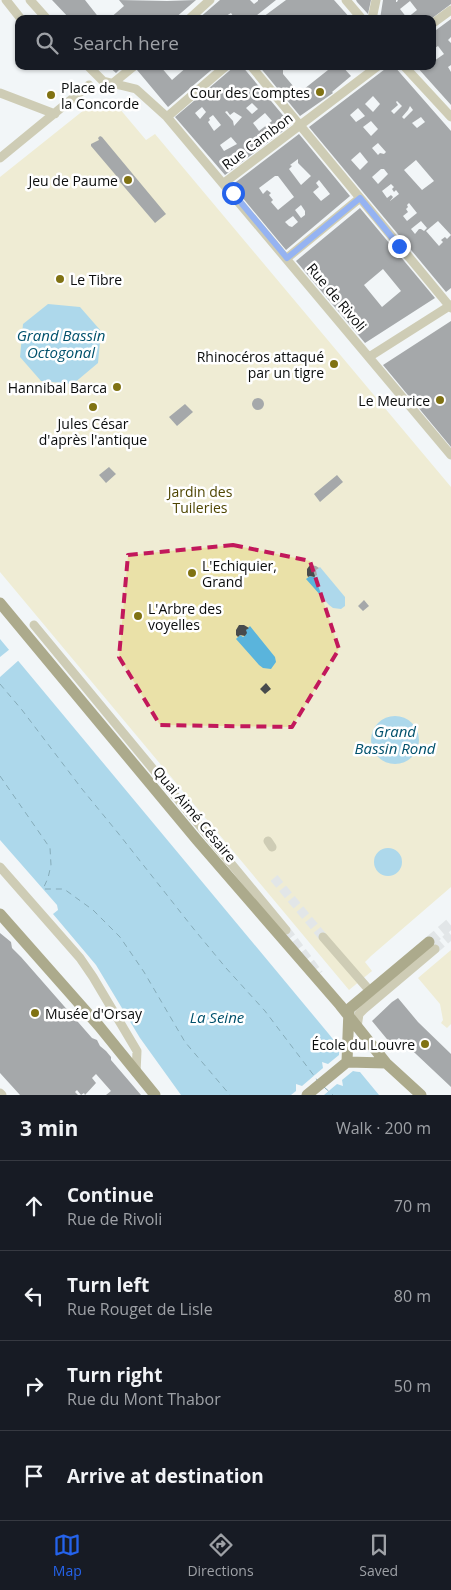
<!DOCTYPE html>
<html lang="en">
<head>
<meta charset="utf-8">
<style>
  body { margin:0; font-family:"Open Sans",sans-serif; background:#242831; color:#f1f3f6 }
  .stop { position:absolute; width:15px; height:15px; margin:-11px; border:4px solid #2563eb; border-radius:50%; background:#fff }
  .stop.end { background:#2563eb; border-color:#fff; box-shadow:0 1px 5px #0008 }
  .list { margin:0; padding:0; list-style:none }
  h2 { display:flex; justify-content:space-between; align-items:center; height:65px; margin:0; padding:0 20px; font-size:21px }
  h2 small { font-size:16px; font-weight:400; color:#9ea1a6 }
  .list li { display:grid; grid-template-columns:32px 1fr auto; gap:15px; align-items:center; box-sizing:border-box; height:90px; padding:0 20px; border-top:1px solid #363941 }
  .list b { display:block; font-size:19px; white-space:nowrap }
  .list p { margin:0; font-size:16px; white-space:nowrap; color:#9ea1a6 }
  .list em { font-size:16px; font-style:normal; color:#9ea1a6 }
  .icon { flex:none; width:28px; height:28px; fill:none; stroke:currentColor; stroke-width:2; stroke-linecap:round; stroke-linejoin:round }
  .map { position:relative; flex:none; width:451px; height:1095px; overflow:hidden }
  .search { position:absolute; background:#171b24; box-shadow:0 1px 4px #0004; left:15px; right:15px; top:15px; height:55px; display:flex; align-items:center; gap:12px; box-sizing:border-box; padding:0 18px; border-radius:10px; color:#9ea1a6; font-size:19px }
  .sheet { height:425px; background:#171b24 }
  nav { display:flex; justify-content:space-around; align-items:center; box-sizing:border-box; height:70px; border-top:1px solid #363941; background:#171b24; font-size:14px; color:#9ea1a6 }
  nav a { display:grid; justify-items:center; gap:2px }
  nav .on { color:#2563eb }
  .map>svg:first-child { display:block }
  .green { fill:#eae1a8 }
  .water { fill:#5ab4dc }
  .pier { fill:#f2f6f8 }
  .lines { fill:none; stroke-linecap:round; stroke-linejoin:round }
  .ferry { stroke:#01516c; stroke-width:1; stroke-dasharray:6 5; stroke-linecap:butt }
  .building { fill:#484b4d; fill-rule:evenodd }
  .minor-tunnel { stroke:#cfd3d5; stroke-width:9; stroke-dasharray:9 4.5; stroke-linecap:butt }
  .major-tunnel { stroke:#cfd3d5; stroke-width:11; stroke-dasharray:11 5.5; stroke-linecap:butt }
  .minor { stroke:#a39a64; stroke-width:9 }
  .major { stroke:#584e09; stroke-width:11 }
  .route { stroke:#2563eb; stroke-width:6 }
  .marked { fill:none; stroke:#c2185b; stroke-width:4; stroke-dasharray:10 6; stroke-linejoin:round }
  .poi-dot { fill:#807213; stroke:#fff; stroke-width:2 }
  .labels { text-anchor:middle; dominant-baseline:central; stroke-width:5; stroke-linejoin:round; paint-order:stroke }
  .poi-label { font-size:14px; fill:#0b0d0d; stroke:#fff; text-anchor:end }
  .street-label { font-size:14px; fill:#0b0d0d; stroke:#fff }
  .park-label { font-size:14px; fill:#4f4602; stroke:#fff }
  .water-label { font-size:15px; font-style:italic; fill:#01516c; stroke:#fff }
</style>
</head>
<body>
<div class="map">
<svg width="451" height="1095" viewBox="0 0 451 1095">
  <rect width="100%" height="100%" fill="#f2f6f8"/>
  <path class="green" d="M89,106L119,108L146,140L155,134L451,487V887L371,956L365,962L372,971L349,990L0,572V177Z
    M451,950V1024L447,1028L441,1023L443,1020L440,1004L418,978Z"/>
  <path class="water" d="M48,304L80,307L101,331L98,363L73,384L41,381L20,357L23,324Z
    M320,567L345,597V606L341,609L333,608L329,605L306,579L310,576L313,577L316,576V570Z
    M250,626L275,657L276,662L271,669L263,668L259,665L236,639L240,635L243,637L246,635V630Z
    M0,639L328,1033L340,1048L339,1055L353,1071L360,1072L379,1095H181L140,1038L96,965L53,914L58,910L57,905L0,840Z
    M371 740a24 24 0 1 1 48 0a24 24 0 1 1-48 0Z
    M374 862a14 14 0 1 1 28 0a14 14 0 1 1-28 0Z"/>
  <path class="pier" d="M10,649L19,660L0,677V657Z
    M340,1045L342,1047V1054L354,1069L361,1070L364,1072L353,1071L342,1080L343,1086L337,1084L324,1095H291L296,1091V1084L302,1086L323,1068L322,1062L328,1064L339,1055Z"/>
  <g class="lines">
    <path class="ferry" d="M0,684L22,710L82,789L118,833L193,928L226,968L265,1011L318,1081
      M0,776L50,848L51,865L48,878L43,889H64L93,910L120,937L144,972L185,1042L230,1095
      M324,1087L333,1095"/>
  </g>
  <path class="building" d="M52,0H85L100,19H70Z
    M119,0L167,1L196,0L174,19H135L132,15L127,19H109L124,6Z
    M220,0H250L254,4L258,1V0H276L252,19H235L231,13L226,16L228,19H198Z
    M286,0H334L351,19H258L262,16L263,17Z
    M356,0H371L368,14L357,2Z
    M383,0H396V2H397L398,0H451V4L431,19H380ZM410,1L417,10L407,18L400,9Z
    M451,19V37L448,40L451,43V65L448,67L451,72V105L416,66H432V58L434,61L444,54L438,46L432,50V33Z
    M108,66H123L116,73Z
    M142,66H160L172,80L188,66H216L168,107L137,70Z
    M235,66H242L291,125L225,175L175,117ZM230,87L237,94L234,96L233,95L230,100L224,93ZM252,103L258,109L252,114L246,108ZM202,107L206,112L200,119L195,113ZM227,111L230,115L234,112L242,117L234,126L233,121L225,112ZM265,113L272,121L259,131L253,123ZM213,115L221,125L214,131L208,122L210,120L209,118ZM231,137L237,144L224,151L220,145Z
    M259,66H283V74L299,93L328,70L325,66H342L351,76L332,92L333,93L300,116Z
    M389,66H394L451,131V288L446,292L309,127ZM373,96L380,104L373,112L365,104ZM397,101L402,106L394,114L391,111L398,105L396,102ZM410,106L413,110L404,119L402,117L408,110ZM358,108L365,116L356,122L350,115ZM421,117L425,122L417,128L412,123ZM371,121L378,129L371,136L363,127ZM378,143L386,152L384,154L380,153L378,155L372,148ZM360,152L368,162L360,170L351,160ZM416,160L434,181L422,190L404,170ZM381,169H384L388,174L378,184L372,177ZM391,184L394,187L392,189L394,192L396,190L399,194L390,201L393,197L391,195L387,198L382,191ZM409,203L417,213L407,221L403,216L408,212L406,209L408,207L407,205ZM421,221L427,228L424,231L421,229H419L415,234L411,229ZM438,221L451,235L447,239L445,237L441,240L443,242L439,246L426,231Z
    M299,134L350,196L286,250L232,185ZM298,159V163L311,176L301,185L289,169L292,166L290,165ZM275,176H278L294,197L278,210L271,202L273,200L269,195L271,193L267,190L263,194L259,188ZM319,180L330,194L321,201L313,192L319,187L316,183ZM301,205L305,211V215L301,218L295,210ZM293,216L298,222L292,227L289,226L285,222Z
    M100,136L102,137L166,214L155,223L120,182L119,183L117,181L119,179L91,146V144L99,140L98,138Z
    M360,208L435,298L365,343L296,261ZM383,269L401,291L382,307L364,285Z
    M451,321V447L383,365Z
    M252 404a6 6 0 1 1 12 0a6 6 0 1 1-12 0Z
    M185,404L193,412L177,426L169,417Z
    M109,467L116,474L106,483L99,475Z
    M337,475L343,482L320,502L314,494Z
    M310,565L316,566L319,568L316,570L317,575L314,577L310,576L308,577L307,575V569Z
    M364,600L369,606L363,611L358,606Z
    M239,625H244L249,628L246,630L247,633L245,636L240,635L238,637L236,635V630Z
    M266,683L271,689L265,694L260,689Z
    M0,933L11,942L12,948L21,957L92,1038L97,1040L100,1046L106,1051L111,1057V1060L141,1095H106L111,1091L96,1074L92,1078L96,1083L85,1095L84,1093L81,1095L77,1090L75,1092L78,1095H20L0,1073Z
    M398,998L418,1022L451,1054V1087L399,1038L391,1044L372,1021L392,1002Z"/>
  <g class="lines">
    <path class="minor-tunnel" d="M274,878L323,937
      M286,930L319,974
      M435,949L451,935"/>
    <path class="major-tunnel" d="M429,942L451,923"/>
    <path class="minor" d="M6,0L21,19
      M30,0L47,19
      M346,0L362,19
      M189,19L210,0
      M372,19L376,0
      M432,24L451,10
      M88,66L103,81L136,89L167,117L451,455
      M251,66L451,308
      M404,66L451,117
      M112,84L134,66
      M0,93L55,114
      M167,117L226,66
      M0,158L89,85
      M224,183L378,66
      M287,258L360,198
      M369,357L451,305
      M34,625L286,930
      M268,841L272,847
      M0,867L80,958L93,977L137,1051L136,1073
      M323,937L370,991
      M357,1027L359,1014L364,1009L435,949
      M0,1093L2,1095"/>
    <path class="major" d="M0,603L197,840L340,1005L386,1063L421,1095
      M0,914L99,1026L155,1095
      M347,1062L349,1009L429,942
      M307,1095L347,1062L386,1063"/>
  </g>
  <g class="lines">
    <path class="route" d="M233,193L287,258L360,198L399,246"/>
  </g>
  <path d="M0 0H451V1095H0ZM233,545L310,561L339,649L292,727L160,725L119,657L128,555Z" fill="#f2f6f8" fill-opacity=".55" fill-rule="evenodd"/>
  <path class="marked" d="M233,545L310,561L339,649L292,727L160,725L119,657L128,555Z"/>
  <g class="poi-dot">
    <circle cx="320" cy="92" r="5"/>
    <circle cx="51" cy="95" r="5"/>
    <circle cx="128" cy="180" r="5"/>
    <circle cx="60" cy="279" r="5"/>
    <circle cx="334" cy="364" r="5"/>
    <circle cx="117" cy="387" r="5"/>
    <circle cx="440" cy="400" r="5"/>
    <circle cx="93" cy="407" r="5"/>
    <circle cx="192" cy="573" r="5"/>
    <circle cx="138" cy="616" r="5"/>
    <circle cx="35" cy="1013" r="5"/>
    <circle cx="425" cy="1044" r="5"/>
  </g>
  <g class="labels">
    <g class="poi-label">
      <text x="61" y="87" text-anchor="start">Place de<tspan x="61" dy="16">la Concorde</tspan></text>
      <text x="310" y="92">Cour des Comptes</text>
      <text x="118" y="180">Jeu de Paume</text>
      <text x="70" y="279" text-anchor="start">Le Tibre</text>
      <text x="324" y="356">Rhinocéros attaqué<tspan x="324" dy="16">par un tigre</tspan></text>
      <text x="107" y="387">Hannibal Barca</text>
      <text x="430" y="400">Le Meurice</text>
      <text x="93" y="423" text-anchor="middle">Jules César<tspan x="93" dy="16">d'après l'antique</tspan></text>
      <text x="202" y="565" text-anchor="start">L'Echiquier,<tspan x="202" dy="16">Grand</tspan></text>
      <text x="148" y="608" text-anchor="start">L'Arbre des<tspan x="148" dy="16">voyelles</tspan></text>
      <text x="45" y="1013" text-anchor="start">Musée d'Orsay</text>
      <text x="415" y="1044">École du Louvre</text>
    </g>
    <g class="street-label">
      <text transform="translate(257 141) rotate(-37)">Rue Cambon</text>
      <text transform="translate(337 297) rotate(50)">Rue de Rivoli</text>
      <text transform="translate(195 814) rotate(50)">Quai Aimé Césaire</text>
    </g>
    <g class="park-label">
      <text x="200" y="491">Jardin des<tspan x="200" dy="16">Tuileries</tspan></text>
    </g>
    <g class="water-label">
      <text x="61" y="335">Grand Bassin<tspan x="61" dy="17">Octogonal</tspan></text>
      <text x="395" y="731">Grand<tspan x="395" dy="17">Bassin Rond</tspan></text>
      <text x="217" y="1017">La Seine</text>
    </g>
  </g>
</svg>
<div class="stop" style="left:233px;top:193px"></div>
<div class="stop end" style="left:399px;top:246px"></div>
<div class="search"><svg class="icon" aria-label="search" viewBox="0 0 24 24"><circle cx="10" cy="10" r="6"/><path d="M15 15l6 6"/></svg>Search here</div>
</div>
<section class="sheet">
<h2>3 min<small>Walk · 200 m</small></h2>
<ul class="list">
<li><svg class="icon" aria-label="ahead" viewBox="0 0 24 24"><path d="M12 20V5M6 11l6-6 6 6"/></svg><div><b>Continue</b><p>Rue de Rivoli</p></div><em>70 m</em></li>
<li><svg class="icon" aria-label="left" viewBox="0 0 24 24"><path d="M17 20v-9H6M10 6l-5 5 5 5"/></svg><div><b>Turn left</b><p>Rue Rouget de Lisle</p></div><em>80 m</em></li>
<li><svg class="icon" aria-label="right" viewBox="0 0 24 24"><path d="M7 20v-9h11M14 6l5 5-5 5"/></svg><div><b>Turn right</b><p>Rue du Mont Thabor</p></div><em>50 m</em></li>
<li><svg class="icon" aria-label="arrive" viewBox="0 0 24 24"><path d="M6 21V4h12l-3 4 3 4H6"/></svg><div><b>Arrive at destination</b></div></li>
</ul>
</section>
<nav>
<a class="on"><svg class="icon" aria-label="map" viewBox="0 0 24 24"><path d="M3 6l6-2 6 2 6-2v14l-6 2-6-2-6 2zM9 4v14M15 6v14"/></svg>Map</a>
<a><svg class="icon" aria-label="directions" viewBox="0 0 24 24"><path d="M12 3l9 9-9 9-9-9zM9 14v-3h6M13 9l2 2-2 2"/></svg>Directions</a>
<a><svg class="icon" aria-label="saved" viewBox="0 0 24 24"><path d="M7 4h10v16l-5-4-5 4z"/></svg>Saved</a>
</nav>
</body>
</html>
